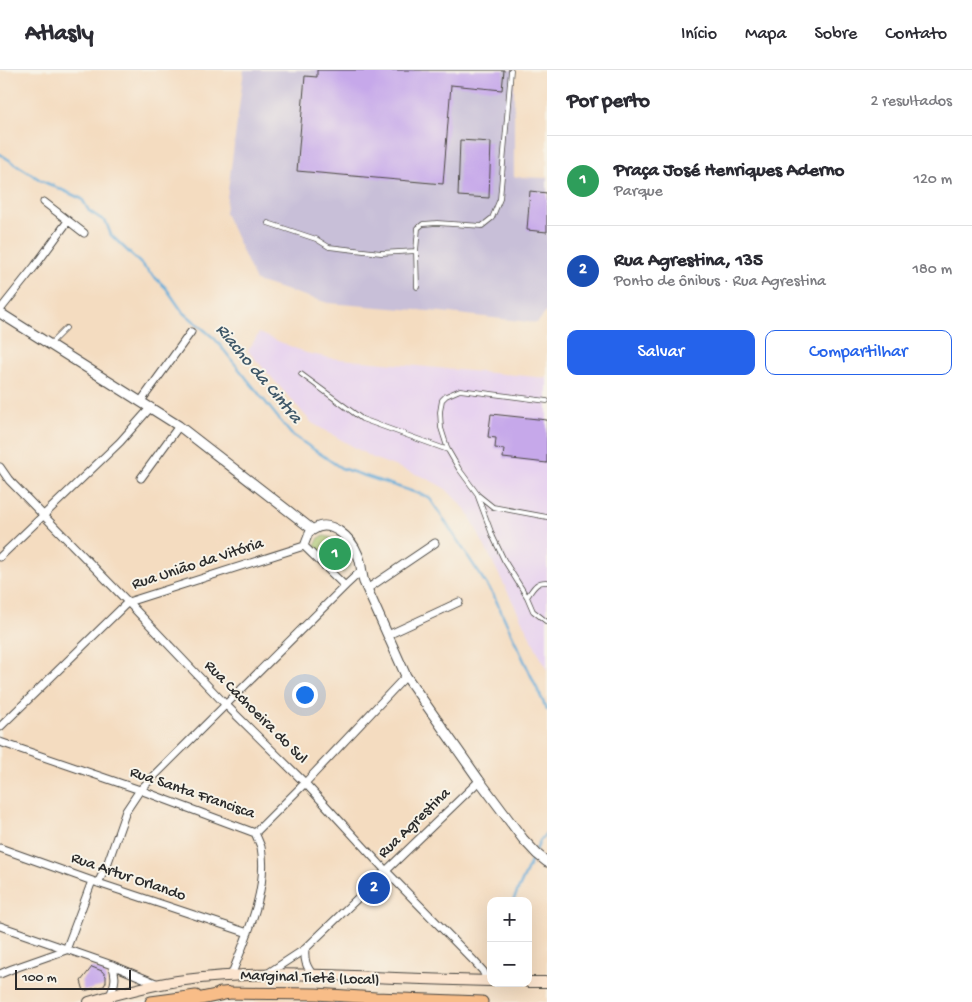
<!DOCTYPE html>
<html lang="pt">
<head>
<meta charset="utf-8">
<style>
  body { margin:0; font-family:"Gochi Hand",sans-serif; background:#f7f7f7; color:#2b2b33 }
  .controls { position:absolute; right:15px; bottom:15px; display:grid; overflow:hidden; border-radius:10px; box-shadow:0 5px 20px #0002 }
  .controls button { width:45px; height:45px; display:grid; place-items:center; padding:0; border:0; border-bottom:1px solid #e1e1e2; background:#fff; color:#2b2b33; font:25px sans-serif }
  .scale { position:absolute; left:15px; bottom:12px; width:116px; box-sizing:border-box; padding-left:5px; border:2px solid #2b2b2b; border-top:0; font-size:14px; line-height:18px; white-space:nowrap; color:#2b2b2b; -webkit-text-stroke:4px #f7f3e8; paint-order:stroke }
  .you { position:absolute; left:304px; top:624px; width:18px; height:18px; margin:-12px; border:4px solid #fff; border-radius:50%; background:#1a73e8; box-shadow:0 0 0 8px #1a73e833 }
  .badge { display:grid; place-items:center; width:32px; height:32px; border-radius:50%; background:#2563eb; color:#fff; font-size:16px; font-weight:700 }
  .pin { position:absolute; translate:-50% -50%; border:2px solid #fff; box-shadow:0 1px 5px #0006 }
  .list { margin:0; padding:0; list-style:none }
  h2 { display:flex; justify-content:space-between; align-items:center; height:65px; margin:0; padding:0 20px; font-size:21px }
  h2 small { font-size:16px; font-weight:400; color:#7c7c81 }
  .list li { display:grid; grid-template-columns:32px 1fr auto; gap:15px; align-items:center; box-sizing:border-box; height:90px; padding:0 20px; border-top:1px solid #e1e1e2 }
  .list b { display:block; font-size:19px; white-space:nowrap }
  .list p { margin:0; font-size:16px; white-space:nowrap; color:#7c7c81 }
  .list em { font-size:16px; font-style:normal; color:#7c7c81 }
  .actions { display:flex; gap:10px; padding:15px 20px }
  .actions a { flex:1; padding:11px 0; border:1px solid #2563eb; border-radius:10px; text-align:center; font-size:18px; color:#2563eb }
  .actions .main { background:#2563eb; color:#fff }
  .map { position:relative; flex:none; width:547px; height:932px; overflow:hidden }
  header { display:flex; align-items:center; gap:30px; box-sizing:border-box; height:70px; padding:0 25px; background:#fff; border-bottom:1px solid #e1e1e2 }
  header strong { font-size:24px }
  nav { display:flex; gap:28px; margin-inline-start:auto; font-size:18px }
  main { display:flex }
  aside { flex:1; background:#fff }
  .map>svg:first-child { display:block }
  .built { fill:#e7d2ef }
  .industrial { fill:#c8bfd8 }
  .green { fill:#abc76e; stroke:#6b794c }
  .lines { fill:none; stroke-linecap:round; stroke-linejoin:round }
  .stream { stroke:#5ea7d6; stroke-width:2.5 }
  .building { fill:#c6a8ea }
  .service-casing { stroke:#494641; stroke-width:5.5 }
  .minor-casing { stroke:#494641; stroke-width:9 }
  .tertiary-casing { stroke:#494641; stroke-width:11 }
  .secondary-casing { stroke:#494641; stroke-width:12 }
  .trunk-casing { stroke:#494641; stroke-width:13 }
  .motorway-casing { stroke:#494641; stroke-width:14 }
  .service { stroke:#fff; stroke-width:4 }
  .minor { stroke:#fff; stroke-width:7 }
  .tertiary { stroke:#fff; stroke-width:9 }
  .secondary { stroke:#fce5cf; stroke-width:10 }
  .trunk { stroke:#f8bd88; stroke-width:11 }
  .motorway { stroke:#f8bd88; stroke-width:12 }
  .labels { text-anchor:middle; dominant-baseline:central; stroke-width:4; stroke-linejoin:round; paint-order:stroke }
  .street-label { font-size:16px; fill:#2b2b2b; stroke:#f7f3e8 }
  .water-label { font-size:18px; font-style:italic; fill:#3d5667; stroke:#f7f3e8 }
</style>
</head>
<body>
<header>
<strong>Atlasly</strong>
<nav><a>Início</a><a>Mapa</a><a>Sobre</a><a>Contato</a></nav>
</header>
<main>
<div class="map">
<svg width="547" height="932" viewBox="0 0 547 932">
  <rect width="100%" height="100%" fill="#f7f3e8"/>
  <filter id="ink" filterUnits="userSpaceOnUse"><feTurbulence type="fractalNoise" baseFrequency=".02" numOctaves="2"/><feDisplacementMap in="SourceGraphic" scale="10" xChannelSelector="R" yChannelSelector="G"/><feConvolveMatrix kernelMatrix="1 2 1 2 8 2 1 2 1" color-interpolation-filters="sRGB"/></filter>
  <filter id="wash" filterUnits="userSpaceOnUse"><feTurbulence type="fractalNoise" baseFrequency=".0096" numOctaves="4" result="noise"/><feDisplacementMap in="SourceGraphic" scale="20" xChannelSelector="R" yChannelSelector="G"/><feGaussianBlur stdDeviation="1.12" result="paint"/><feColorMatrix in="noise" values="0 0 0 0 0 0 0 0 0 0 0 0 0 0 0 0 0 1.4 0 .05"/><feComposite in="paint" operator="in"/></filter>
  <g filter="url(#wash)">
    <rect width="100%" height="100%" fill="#f4dcc0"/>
    <path class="built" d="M259,263L306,283L330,288L547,308V600L467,441L446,419L426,408L373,388L312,353L248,281Z"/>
    <path class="industrial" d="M244,0H514V107L547,108V241L537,253L441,242L328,233L256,211L225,143Z"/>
    <path class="green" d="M324,466C335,466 349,485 350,495L343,503L315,476L319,468Z"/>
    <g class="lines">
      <path class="stream" d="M0,84L42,111L82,129L89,141L106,152L111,165L166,218L182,241L215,269L291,364L341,398L429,427L494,526L547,640
        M536,780L540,771L547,762
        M513,831L534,785"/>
    </g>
    <g id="blocks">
      <path class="building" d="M317,0H504L502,20L451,15L443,114L297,101L305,6L317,7Z
        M460,70L491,72L489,128L458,126Z
        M530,121L547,123V162L527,160Z
        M491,344L547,350V393L503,388L504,379L495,378L496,368L488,367Z
        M92,897L102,901L106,906V912L104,916L84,921L81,911Z"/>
    </g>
  </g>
  <g filter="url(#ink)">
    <use href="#blocks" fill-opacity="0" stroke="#494641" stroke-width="1"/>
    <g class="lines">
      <defs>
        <path id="service" d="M268,153L316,169L329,177L381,183L416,181L418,158L423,154L437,153L482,156L492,148L500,129L511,0
          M416,181L417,217
          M50,274L66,258
          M301,304L362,349L448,380
          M547,331L460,320L446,326L442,330L440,342L441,358L448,380L459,399L478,425L493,437L547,447
          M478,427L493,467L504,490L527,527
          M547,512C536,511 533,519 527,527L533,541L547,552"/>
        <path id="minor" d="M44,132L84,163
          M0,240L35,196L68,151
          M141,331L191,262
          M0,397L9,410L128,532L225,634L305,713L386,801L474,891L483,901L487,910
          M141,408L179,356
          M313,460L309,463L304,476L345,516
          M0,487L120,372L151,337
          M367,519L435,473
          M388,565L459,532
          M0,657L128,532L304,476
          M0,672L140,720L255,763
          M255,763L305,713L406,606
          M0,778L98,813L248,863
          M98,813L107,795L126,741L140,720L345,516L361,501
          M0,856L112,895L158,914
          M305,879C304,890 306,896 313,905
          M0,904L12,899L66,880L92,811
          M267,904L305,879L479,711
          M231,906C246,867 269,819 261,777C259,772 257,767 255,763
          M110,926C115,914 117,906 112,895"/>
        <path id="tertiary" d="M0,243L179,356L313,460C330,447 352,469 358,485C362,494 361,503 364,512L406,606L479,710L523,769L537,784L547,792"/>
        <path id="secondary" d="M528,912H547
          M89,932C120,923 152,914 185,910C247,902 310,904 373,907C413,909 452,910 491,911"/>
        <path id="trunk" d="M220,923L316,924L376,928L482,932
          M151,932L196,926"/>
        <path id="motorway" d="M185,932L227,923"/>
      </defs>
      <use href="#service" class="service-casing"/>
      <use href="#minor" class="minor-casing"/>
      <use href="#tertiary" class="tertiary-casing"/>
      <use href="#secondary" class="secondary-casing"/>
      <use href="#trunk" class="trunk-casing"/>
      <use href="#motorway" class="motorway-casing"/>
      <use href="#service" class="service"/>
      <use href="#minor" class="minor"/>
      <use href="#tertiary" class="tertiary"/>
      <use href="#secondary" class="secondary"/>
      <use href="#trunk" class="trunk"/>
      <use href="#motorway" class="motorway"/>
    </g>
  </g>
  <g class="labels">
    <g class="street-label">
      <text transform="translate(198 495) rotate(-18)">Rua União da Vitória</text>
      <text transform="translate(255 643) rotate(45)">Rua Cachoeira do Sul</text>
      <text transform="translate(192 724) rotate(19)">Rua Santa Francisca</text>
      <text transform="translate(415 754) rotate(-44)">Rua Agrestina</text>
      <text transform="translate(128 808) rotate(19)">Rua Artur Orlando</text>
      <text transform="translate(310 909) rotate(2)">Marginal Tietê (Local)</text>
    </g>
    <g class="water-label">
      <text transform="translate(258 304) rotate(50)">Riacho da Cintra</text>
    </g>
  </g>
</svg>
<div class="controls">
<button>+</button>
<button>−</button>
</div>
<div class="scale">100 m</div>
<div class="you"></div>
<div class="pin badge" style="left:335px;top:484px;background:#2e9e5b">1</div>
<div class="pin badge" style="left:374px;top:818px;background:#1a4fb4">2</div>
</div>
<aside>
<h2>Por perto<small>2 resultados</small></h2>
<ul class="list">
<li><span class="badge" style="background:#2e9e5b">1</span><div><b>Praça José Henriques Aderno</b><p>Parque</p></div><em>120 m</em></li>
<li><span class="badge" style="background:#1a4fb4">2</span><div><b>Rua Agrestina, 135</b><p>Ponto de ônibus · Rua Agrestina</p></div><em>180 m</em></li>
</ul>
<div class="actions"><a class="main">Salvar</a><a>Compartilhar</a></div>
</aside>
</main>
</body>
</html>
